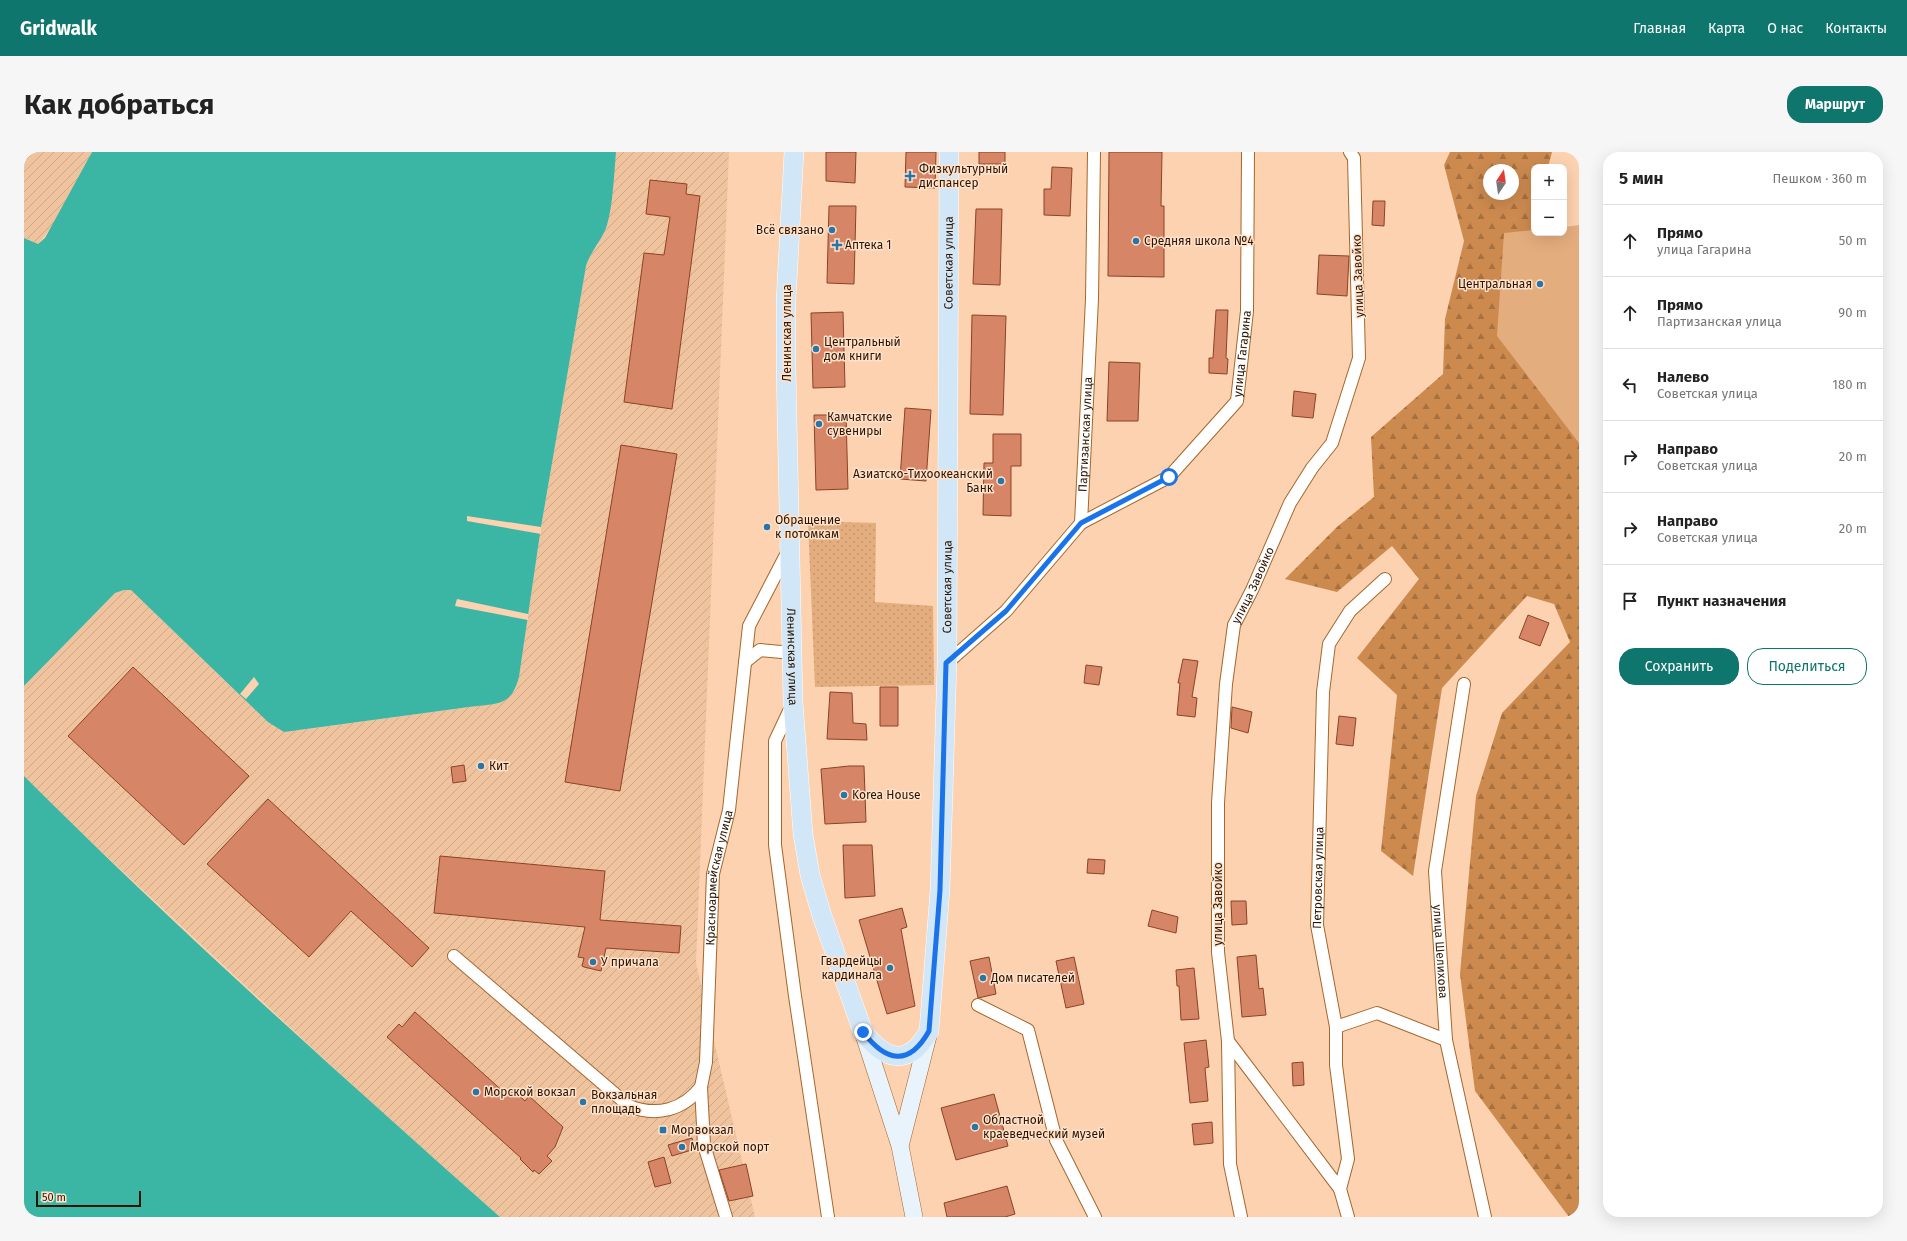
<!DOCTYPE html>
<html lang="ru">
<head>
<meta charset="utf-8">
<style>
  body { margin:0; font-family:"Fira Sans",sans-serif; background:#f6f6f6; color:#222 }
  .controls { position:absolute; right:12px; top:12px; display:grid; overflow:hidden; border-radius:8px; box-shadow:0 4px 16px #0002 }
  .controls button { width:36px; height:36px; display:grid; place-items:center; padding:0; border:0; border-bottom:1px solid #e0e0e0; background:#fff; color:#222; font:20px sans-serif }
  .compass { position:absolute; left:1459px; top:12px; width:36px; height:36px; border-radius:50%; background:#fff; box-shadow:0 4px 16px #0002; rotate:13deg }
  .scale { position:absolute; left:12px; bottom:10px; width:105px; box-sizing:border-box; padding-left:4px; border:2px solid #2e1500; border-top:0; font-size:11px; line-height:14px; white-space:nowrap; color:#2e1500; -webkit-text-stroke:3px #ffe2cb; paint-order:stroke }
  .stop { position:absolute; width:12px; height:12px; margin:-9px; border:3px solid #1a73e8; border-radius:50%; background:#fff }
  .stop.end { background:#1a73e8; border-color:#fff; box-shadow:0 1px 4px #0008 }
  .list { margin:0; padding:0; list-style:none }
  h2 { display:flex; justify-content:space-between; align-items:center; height:52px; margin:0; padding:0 16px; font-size:17px }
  h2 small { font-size:13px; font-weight:400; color:#767676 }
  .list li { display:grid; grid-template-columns:26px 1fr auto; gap:12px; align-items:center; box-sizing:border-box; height:72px; padding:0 16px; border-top:1px solid #e0e0e0 }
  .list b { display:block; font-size:15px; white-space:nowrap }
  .list p { margin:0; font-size:13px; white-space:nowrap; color:#767676 }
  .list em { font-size:13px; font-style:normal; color:#767676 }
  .actions { display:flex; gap:8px; padding:12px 16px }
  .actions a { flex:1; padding:9px 0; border:1px solid #0f766e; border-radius:16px; text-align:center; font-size:14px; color:#0f766e }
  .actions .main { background:#0f766e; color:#fff }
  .icon { flex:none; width:22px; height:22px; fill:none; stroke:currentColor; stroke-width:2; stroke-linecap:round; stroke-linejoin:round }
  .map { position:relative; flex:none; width:1555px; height:1065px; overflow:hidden; border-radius:16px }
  header { display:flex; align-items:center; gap:24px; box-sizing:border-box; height:56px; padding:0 20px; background:#0f766e; color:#fff }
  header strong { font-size:19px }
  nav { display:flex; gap:22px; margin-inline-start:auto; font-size:14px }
  .intro { display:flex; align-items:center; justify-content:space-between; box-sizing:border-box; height:96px; padding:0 24px }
  h1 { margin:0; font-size:28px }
  .button { padding:10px 18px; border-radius:16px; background:#0f766e; color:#fff; font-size:14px; font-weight:700 }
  main { display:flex; gap:24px; padding:0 24px }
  aside { flex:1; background:#fff; border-radius:16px; box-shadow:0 4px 16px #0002 }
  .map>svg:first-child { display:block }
  .industrial { fill:url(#industrial-furrows) }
  .forest { fill:url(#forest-firs); fill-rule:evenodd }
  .park { fill:url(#park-dots) }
  .garden { fill:#e4ad7e }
  .water { fill:#3cb6a4 }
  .pier { fill:#fcd2b0 }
  .building { fill:#d78567; stroke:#8c4325 }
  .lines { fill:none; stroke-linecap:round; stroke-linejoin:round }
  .street-casing { stroke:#a5672b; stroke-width:14 }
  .secondary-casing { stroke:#a5672b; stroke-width:18 }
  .primary-casing { stroke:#fff; stroke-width:20 }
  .street { stroke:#fff; stroke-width:12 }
  .secondary { stroke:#e8f3fb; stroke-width:17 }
  .primary { stroke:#d1e6f7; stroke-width:19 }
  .route { stroke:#1a73e8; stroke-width:5 }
  .poi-dot { fill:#2876a8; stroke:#ffe2cb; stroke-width:1.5 }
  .labels { text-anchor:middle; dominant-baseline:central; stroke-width:3; stroke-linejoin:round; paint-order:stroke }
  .poi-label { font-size:12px; fill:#2e1500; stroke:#ffe2cb; text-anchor:start }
  .street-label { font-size:12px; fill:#2e1500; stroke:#ffe2cb }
</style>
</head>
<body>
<header>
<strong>Gridwalk</strong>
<nav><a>Главная</a><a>Карта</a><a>О нас</a><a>Контакты</a></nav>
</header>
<div class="intro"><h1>Как добраться</h1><a class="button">Маршрут</a></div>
<main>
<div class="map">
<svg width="1555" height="1065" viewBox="0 0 1555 1065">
  <defs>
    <pattern id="industrial-furrows" width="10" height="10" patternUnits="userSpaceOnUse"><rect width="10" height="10" fill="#f0c39f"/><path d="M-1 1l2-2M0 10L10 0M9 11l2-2" fill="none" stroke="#cea787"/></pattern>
    <pattern id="forest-firs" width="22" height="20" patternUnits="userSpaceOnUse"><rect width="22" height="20" fill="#cc8a4f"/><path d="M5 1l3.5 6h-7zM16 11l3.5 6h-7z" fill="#a6703f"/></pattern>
    <pattern id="park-dots" width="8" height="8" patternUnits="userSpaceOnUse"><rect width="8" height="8" fill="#e4ad7e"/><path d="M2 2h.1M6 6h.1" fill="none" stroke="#c4946b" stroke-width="1.8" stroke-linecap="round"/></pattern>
  </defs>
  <rect width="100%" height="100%" fill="#fcd2b0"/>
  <path class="industrial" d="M0,0H68L29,73L14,92L0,86Z
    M592,0H705L672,811L731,1065H476L341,945L47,671L0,624V534L91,441L100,438H107L222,547L276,578L445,555L491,539L495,525L517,375L562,114L566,101L574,93L583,71Z"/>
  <path class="forest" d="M1426,0H1528L1524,15H1510V81L1555,246V1065H1545L1451,939L1436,822L1452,644L1478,561L1546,490L1530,452L1503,444L1418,536L1389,724L1357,699L1373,543L1333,506L1395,427L1368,394L1313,440L1261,427L1314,374L1350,345L1347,285L1419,222L1421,167L1440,89L1420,13ZM1465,18H1489V42H1465Z"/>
  <path class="park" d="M784,369L852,371L851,450L909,454L910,533L791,535Z"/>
  <path class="garden" d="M1555,73V291L1473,184L1480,81L1510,78V81H1540V75Z"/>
  <path class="water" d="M68,0H592C590,22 589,53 583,73C578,89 567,98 562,114L517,375L495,525C487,555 473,551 445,555L260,580L244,570L107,438H100L91,441L0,534V86L14,92L21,86Z
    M0,624C153,777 315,922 476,1065H0Z"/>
  <path class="pier" d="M443,364L517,375V382L443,369Z
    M433,447L504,462V468L431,454Z
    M230,525L235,532L222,547L216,542Z"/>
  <path class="building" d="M802,0H832L831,31L802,29Z
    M882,0H912L911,36L881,35Z
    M955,0H981V12H955Z
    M1085,0H1138L1137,54H1140V125L1084,124Z
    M1028,15L1048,16L1046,64L1020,63V37H1027Z
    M626,28L663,32L662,42L676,44L648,257L600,250L620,101L640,103L646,65L622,62Z
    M1349,49H1361L1360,74L1348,73Z
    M805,54H832L830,132L803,131Z
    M952,57H978L976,133L949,132Z
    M1295,103L1325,104L1323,144L1293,142Z
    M1192,158H1204L1202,206L1204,207L1203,222L1185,221V206H1189Z
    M819,160L821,235L789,236L787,161Z
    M948,163L982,164L979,263L946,262Z
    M1085,210L1116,211L1114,269H1083Z
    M1270,239L1292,242L1289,266L1268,264Z
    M881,256L907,258L902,329L876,327Z
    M790,263H822L824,337L792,338Z
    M969,282H997V314H987V364L959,363L960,311H969Z
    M597,293L653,302L596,639L541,630Z
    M1504,463L1525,471L1516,494L1495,486Z
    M1159,507L1174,509L1168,545L1173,546L1171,565L1153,563L1156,531H1154Z
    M1062,513L1078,515L1075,533L1060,531Z
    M109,515L225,624L160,693L44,584Z
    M856,535H874V574H856Z
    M806,540L828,541L829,571L842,572L843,588L803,587Z
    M1208,555L1228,560L1224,581L1207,576Z
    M1315,564L1332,566L1329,594L1312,592Z
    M440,613L442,629L429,631L427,615Z
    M825,614H840L842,670L801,672L797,617Z
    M244,647L405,796L388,815L327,759L285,805L183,712Z
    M819,693H848L851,744L821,746Z
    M416,704L581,719L576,768L657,774L655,801L582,796L577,819L560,815L558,814L560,806L554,805L561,775L410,761Z
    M1064,707L1081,708L1080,722L1063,721Z
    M1207,749H1222L1223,772L1208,773Z
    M878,756L883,775L877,777L891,854L863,862L835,768Z
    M1128,758L1154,765L1152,781L1124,774Z
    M1232,803L1235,837L1239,836L1242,863L1218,865L1213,805Z
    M965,805L972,842L954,846L946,809Z
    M1050,805L1060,852L1042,856L1032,809Z
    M1170,816L1175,867L1157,868L1155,834H1153L1152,818Z
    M391,860L483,943L488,937L501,949L505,944L539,975L531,995L523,1004L528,1009L515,1022L510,1018L509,1020L496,1007L497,1006L363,885L375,872L378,875Z
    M1182,888L1185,915L1181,916L1184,949L1166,951L1160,891Z
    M1279,910L1280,933L1269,934L1268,911Z
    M970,942L984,994L932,1008L917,956Z
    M1188,970L1189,991L1170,993L1168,972Z
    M668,986L671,997L648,1004L644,993Z
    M640,1005L647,1031L631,1035L624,1010Z
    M722,1012L729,1044L705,1049L695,1018Z
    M983,1034L991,1062L981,1065H923L920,1051Z"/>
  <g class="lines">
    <defs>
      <g id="street">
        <path id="s1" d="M1057,371L1145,325L1213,249L1223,159L1224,0"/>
        <path d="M721,510L736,498L768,501"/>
        <path id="s2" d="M923,511L982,459L1057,371L1068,147L1070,0"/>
        <path id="s3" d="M1440,532L1411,719L1422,888L1461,1065"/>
        <path d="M767,555L751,589V693L771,844L804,1065"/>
        <path d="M430,804L605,954C633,965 659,958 677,935"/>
        <path d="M954,853L1004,878L1032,988L1071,1065"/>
        <path d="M1312,875L1353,861L1422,888"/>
        <path d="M1204,889L1206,1012L1217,1065"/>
        <path id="s4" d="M1316,1037L1204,889L1194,800V651L1202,532L1210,473L1228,438L1266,351L1288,316L1308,291L1335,206L1330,6L1326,0"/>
        <path id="s5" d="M702,1065L680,993L677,935L682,910L689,722L705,658L725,474L764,399"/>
        <path id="s6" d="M1324,1065L1316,1037L1324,1007L1312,913V875L1293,773L1299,540L1305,492L1326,459L1361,427"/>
      </g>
      <path id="secondary" d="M839,880L876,994L890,1065
        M876,994L905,880"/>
      <g id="primary">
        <path id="s7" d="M770,0L762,149V216L769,550L779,682L786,723L798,764L839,880C862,909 885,915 905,879L916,738L923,511L925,0"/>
      </g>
    </defs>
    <use href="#street" class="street-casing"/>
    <use href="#secondary" class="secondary-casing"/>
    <use href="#primary" class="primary-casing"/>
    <use href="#street" class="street"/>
    <use href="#secondary" class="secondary"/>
    <use href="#primary" class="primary"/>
  </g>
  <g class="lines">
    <path class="route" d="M839,880C862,910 885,915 905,879L916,738L922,511L982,459L1057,371L1145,325"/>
  </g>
  <g class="poi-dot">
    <path d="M884 18h4v4h4v4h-4v4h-4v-4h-4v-4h4z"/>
    <circle cx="808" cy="78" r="4"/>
    <circle cx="1112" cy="89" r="4"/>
    <path d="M811 87h4v4h4v4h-4v4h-4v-4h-4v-4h4z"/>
    <circle cx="1516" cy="132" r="4"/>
    <circle cx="792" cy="197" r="4"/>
    <circle cx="795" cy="272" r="4"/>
    <circle cx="977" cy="329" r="4"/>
    <circle cx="743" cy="375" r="4"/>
    <circle cx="457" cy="614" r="4"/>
    <circle cx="820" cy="643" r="4"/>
    <circle cx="569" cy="810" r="4"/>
    <circle cx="866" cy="816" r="4"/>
    <circle cx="959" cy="826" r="4"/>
    <circle cx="452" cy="940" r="4"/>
    <circle cx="559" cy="950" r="4"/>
    <circle cx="951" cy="975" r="4"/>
    <rect x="635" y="974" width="8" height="8" rx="2"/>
    <circle cx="658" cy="995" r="4"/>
  </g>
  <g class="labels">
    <g class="poi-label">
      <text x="895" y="17">Физкультурный<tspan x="895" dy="14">диспансер</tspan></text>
      <text x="800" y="78" text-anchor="end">Всё связано</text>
      <text x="1120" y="89">Средняя школа №4</text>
      <text x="821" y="93">Аптека 1</text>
      <text x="1508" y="132" text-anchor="end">Центральная</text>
      <text x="800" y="190">Центральный<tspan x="800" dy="14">дом книги</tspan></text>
      <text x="803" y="265">Камчатские<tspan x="803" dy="14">сувениры</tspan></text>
      <text x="969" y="322" text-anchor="end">Азиатско-Тихоокеанский<tspan x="969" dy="14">Банк</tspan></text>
      <text x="751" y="368">Обращение<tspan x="751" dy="14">к потомкам</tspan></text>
      <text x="465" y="614">Кит</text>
      <text x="828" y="643">Korea House</text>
      <text x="858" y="809" text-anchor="end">Гвардейцы<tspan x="858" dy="14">кардинала</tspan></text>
      <text x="577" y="810">У причала</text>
      <text x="967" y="826">Дом писателей</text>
      <text x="460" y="940">Морской вокзал</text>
      <text x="567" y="943">Вокзальная<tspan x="567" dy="14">площадь</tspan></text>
      <text x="959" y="968">Областной<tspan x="959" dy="14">краеведческий музей</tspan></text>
      <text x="647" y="978">Морвокзал</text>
      <text x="666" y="995">Морской порт</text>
    </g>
    <g class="street-label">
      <text stroke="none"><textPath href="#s7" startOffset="1744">Советская улица</textPath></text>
      <text transform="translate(1334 124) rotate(-92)">улица Завойко</text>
      <text transform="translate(763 181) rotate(-90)">Ленинская улица</text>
      <text stroke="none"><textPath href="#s1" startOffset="249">улица Гагарина</textPath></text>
      <text stroke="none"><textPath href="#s2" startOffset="283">Партизанская улица</textPath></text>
      <text stroke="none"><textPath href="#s4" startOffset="647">улица Завойко</textPath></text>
      <text stroke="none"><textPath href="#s7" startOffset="1420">Советская улица</textPath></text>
      <text stroke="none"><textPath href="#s7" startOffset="505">Ленинская улица</textPath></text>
      <text stroke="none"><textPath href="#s6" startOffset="344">Петровская улица</textPath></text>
      <text stroke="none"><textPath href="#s5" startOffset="344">Красноармейская улица</textPath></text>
      <text transform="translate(1194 752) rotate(-90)">улица Завойко</text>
      <text stroke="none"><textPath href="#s3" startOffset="270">улица Шелихова</textPath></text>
    </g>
  </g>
</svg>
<div class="controls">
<button>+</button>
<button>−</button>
</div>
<svg class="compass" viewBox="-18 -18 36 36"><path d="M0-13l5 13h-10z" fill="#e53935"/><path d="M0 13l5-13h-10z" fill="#767676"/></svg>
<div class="scale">50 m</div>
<div class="stop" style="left:1145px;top:325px"></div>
<div class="stop end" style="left:839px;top:880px"></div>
</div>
<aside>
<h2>5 мин<small>Пешком · 360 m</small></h2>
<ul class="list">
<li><svg class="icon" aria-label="ahead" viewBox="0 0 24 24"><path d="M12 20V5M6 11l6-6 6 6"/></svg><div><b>Прямо</b><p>улица Гагарина</p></div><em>50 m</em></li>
<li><svg class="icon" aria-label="ahead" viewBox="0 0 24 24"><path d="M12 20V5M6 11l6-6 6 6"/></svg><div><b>Прямо</b><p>Партизанская улица</p></div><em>90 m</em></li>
<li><svg class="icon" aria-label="left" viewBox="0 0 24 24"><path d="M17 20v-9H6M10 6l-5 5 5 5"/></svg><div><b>Налево</b><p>Советская улица</p></div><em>180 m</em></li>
<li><svg class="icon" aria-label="right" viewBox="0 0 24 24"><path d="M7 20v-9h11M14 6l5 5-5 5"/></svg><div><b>Направо</b><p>Советская улица</p></div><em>20 m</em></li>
<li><svg class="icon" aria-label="right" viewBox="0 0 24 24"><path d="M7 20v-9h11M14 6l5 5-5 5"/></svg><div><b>Направо</b><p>Советская улица</p></div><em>20 m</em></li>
<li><svg class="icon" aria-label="arrive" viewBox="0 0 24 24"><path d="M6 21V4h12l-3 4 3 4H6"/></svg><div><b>Пункт назначения</b></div></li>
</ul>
<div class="actions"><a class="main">Сохранить</a><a>Поделиться</a></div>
</aside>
</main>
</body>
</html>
